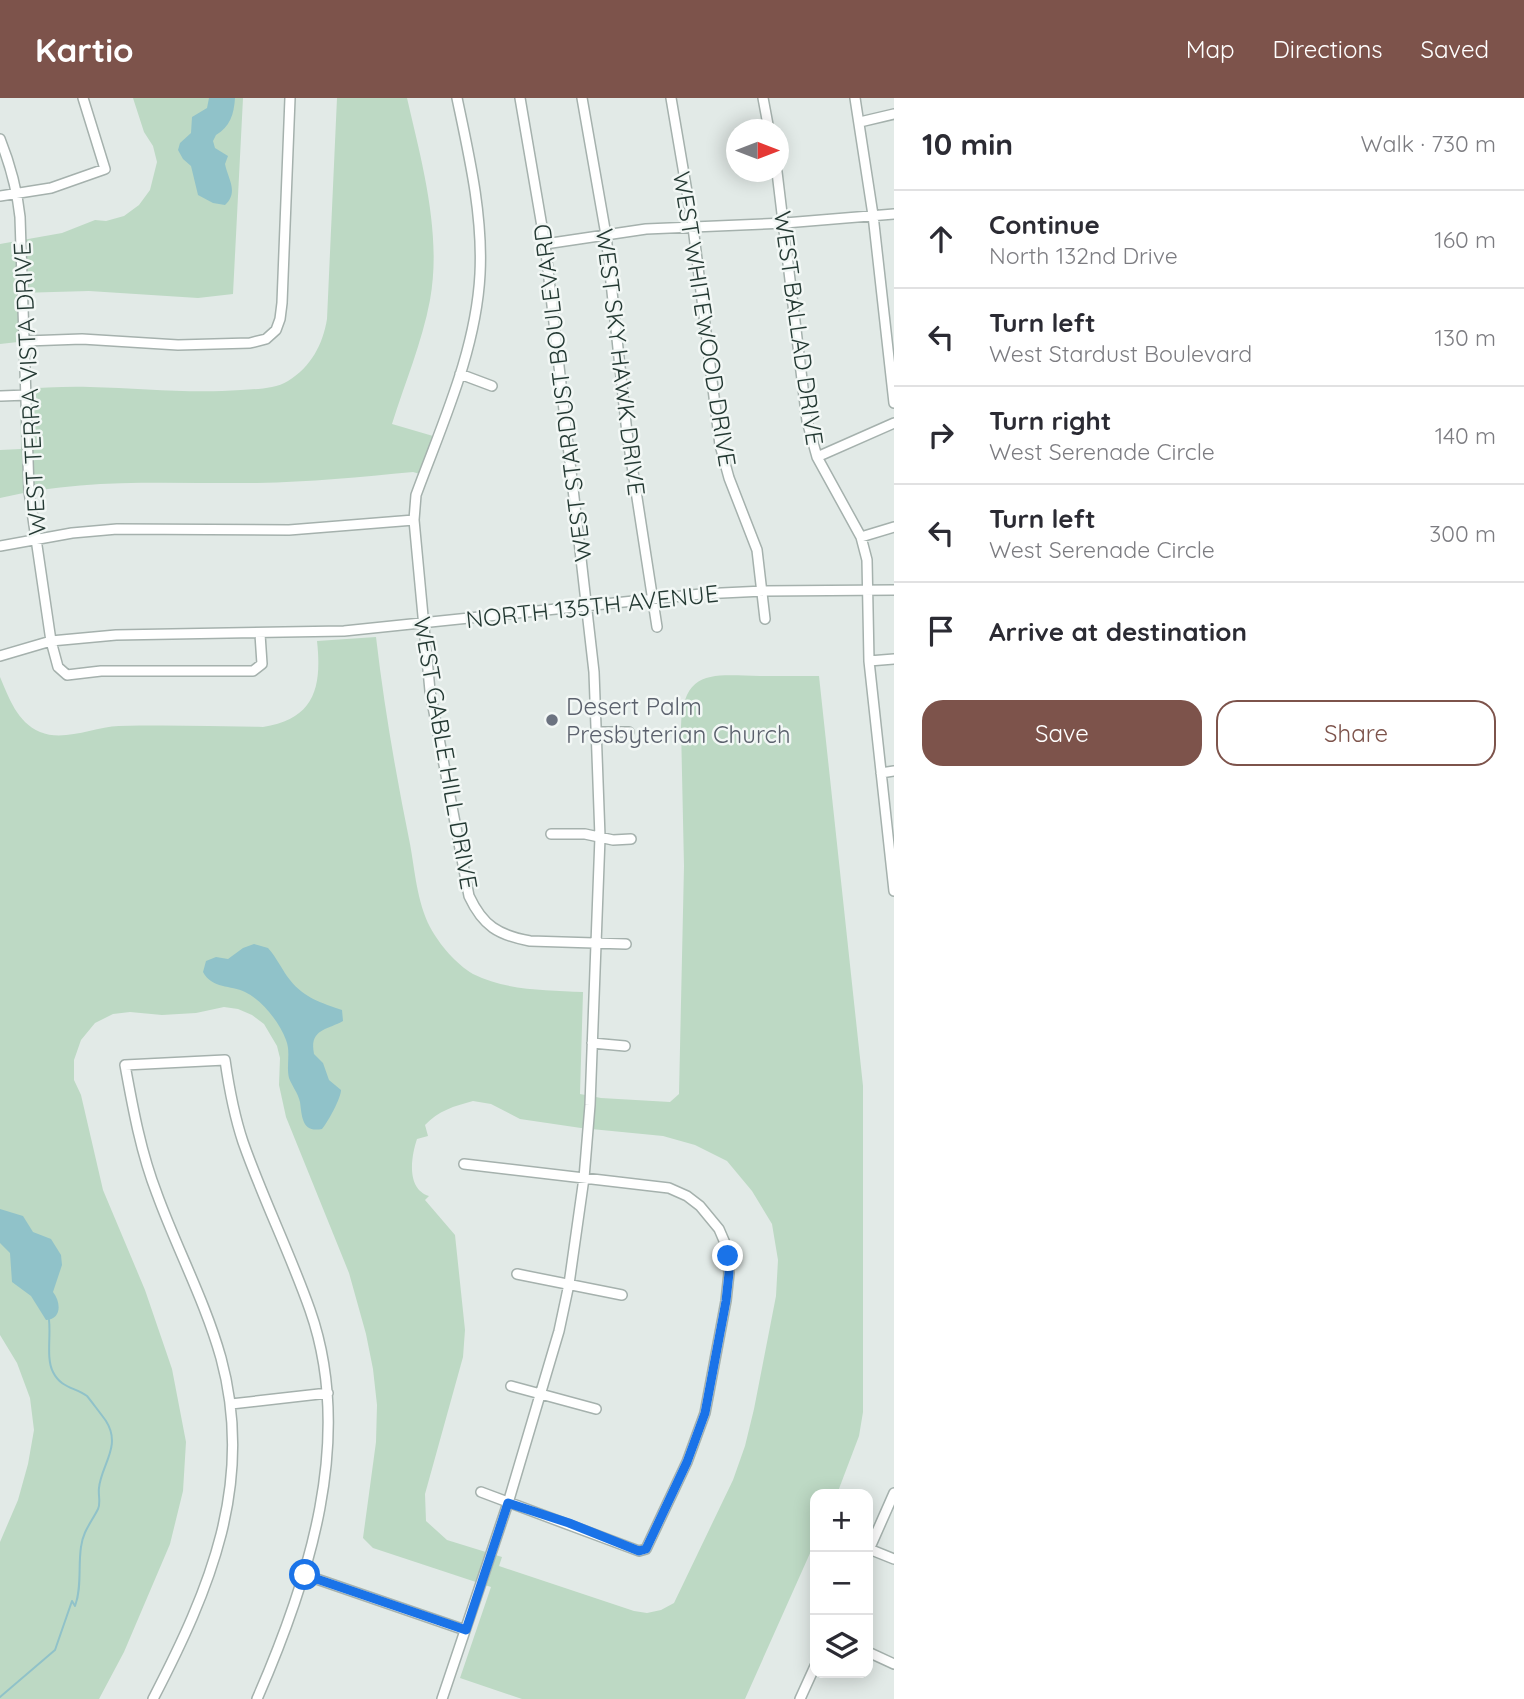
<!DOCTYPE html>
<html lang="en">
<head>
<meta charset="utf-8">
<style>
  body { margin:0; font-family:Quicksand,sans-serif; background:#f2f2f3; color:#2b2b33 }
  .controls { position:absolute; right:21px; bottom:21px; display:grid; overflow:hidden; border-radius:14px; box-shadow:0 4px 18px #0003 }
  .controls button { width:63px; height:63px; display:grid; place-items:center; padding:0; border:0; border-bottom:2px solid #e1e1e2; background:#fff; color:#2b2b33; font:35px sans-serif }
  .compass { position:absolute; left:726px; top:21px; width:63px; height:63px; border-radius:50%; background:#fff; box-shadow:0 4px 18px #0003; rotate:90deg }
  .stop { position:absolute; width:21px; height:21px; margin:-16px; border:5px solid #1a73e8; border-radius:50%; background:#fff }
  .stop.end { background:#1a73e8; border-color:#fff; box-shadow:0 2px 7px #0008 }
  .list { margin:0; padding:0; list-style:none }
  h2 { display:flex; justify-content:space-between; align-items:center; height:91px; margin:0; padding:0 28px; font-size:30px }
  h2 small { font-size:23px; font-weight:400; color:#7c7c81 }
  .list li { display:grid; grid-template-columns:46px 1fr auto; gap:21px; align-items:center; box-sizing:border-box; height:98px; padding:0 28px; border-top:2px solid #e1e1e2 }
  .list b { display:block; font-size:26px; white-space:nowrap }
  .list p { margin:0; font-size:23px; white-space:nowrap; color:#7c7c81 }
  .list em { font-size:23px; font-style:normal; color:#7c7c81 }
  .actions { display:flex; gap:14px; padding:21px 28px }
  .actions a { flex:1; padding:16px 0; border:2px solid #7d534b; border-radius:21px; text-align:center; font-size:24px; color:#7d534b }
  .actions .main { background:#7d534b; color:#fff }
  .icon { flex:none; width:38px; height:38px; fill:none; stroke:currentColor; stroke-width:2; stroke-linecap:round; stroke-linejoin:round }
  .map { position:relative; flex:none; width:894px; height:1601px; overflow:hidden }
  header { display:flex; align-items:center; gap:42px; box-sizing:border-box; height:98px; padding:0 35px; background:#7d534b; color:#fff }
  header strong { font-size:33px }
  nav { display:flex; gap:38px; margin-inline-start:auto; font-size:24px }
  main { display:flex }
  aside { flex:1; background:#fff }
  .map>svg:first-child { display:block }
  .green { fill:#bdd9c4; fill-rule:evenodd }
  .water { fill:#90c2c9 }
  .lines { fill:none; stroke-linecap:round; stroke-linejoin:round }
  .stream { stroke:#90c2c9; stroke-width:2 }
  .minor-casing { stroke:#a5b1ad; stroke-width:12 }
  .minor { stroke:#fff; stroke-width:9 }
  .route { stroke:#1a73e8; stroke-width:9 }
  .worship-dot { fill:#6b7280; stroke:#f2f7f5; stroke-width:2.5 }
  .labels { text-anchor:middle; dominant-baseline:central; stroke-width:5; stroke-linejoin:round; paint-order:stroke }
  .street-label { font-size:24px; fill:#243933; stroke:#f2f7f5 }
  .worship-label { font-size:24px; fill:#5b616d; stroke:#f2f7f5; text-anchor:start }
</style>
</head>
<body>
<header>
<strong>Kartio</strong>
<nav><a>Map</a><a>Directions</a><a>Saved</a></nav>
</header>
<main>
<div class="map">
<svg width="894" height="1601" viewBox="0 0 894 1601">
  <rect width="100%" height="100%" fill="#e2eae7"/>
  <path class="green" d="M133,0H243L233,196L198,200L89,193L18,195V244L0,246V146L62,135L95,122L106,123L124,118L139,107L150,92L157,64L153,48L144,34Z
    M337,0H407C422,65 442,136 430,202C422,245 405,284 392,326L433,338L420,376L413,374C361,379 309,384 257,385C171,386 84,379 0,400V352L21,351L20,291C43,290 66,288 90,289C141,290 190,296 241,292C257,291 275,291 288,283C311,269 323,246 327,221Z
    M376,539C384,608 396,677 410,746C415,773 417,804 430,829C439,846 456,866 473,876C507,893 547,892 583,894L580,996L601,1000L670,1004L679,996L684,768L681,629C683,570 713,577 760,578C779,578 799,578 819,578L863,988V1314L859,1338L837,1396H815V1444L745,1601H522L460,1580L491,1489L373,1450L363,1440L376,1344L377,1307L373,1271L366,1236L349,1175L286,1019L279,987L280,960L277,948L264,926L252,917L238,911L224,909L196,915L162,917L130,914L113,916L95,925L81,942L74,962V982L81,997L103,1092L145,1192L172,1271L186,1344L183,1393L170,1446L124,1554L99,1601H0V1444L18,1402L28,1366L34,1332L30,1300L17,1265L0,1237V579C9,600 17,624 40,634C64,644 94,629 119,628C167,627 215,628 263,629C315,621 322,589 317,543ZM473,1003L491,1006L520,1021L581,1030L663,1038L695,1047L727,1063L752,1093L772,1126L778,1162L776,1198L754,1311L745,1348L733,1382L674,1505L661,1512L647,1515L634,1513L499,1468L502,1459L447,1442L426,1423L425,1396L463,1259L465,1232L455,1137L425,1102L429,1098C406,1091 411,1059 417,1041L428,1038L425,1027C438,1013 454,1008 473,1003Z"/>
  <path class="water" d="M209,0H235C234,16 230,29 216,37L213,43L215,50L228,58L225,66C228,81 239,94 225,107L213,105L198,97L191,68L183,61L178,52L180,45L191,35L192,19L207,10Z
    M254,846L268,850C277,860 282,872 290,882C304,900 322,905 342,912L343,923C327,932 309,931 314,956L323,965L329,982L341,992C341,1000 328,1024 322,1031C302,1035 302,1019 300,1004C298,995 292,988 289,980C286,968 291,954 286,942C280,925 262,902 245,894C231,887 212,891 203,874L206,863L216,859L228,861L243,850Z
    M0,1111L23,1118L33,1134L51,1141L61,1157L62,1167L53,1194C61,1204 62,1221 46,1222L31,1198L12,1184L10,1155L0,1145Z"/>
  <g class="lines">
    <path class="stream" d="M0,1599L55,1552L72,1503L75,1508C82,1490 78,1468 81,1449C83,1433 91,1425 98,1411C101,1405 98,1397 99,1390C101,1367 122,1348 106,1323C104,1320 88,1299 87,1298C74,1289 61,1290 53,1274C46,1261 51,1238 49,1222"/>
    <defs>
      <path id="minor" d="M457,0C469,57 483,117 480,176C476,253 442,326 416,397L414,422L430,593L469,798C483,828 498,837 530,843L626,846
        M582,0L606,137L627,335L657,529
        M671,0L693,129L720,347L729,380L757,452L765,521
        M763,0L769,32
        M855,0L873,117L894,305
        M860,24L894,16
        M0,41C10,66 17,91 20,119L29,393L51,543L58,569L67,577L101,573H253L262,566L260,536
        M777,74L807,323L817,359L861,439L867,462L869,563L894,793
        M0,98L51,90L105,71L83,0
        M545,146L646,131L785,125L894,116
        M26,243L82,241L178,247L250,245L266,241L276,232L280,221L282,205L290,0
        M460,276L492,288
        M1,298L27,297
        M817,359L894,325
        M861,439L894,429
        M0,448L72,435L117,431L289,432L414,422
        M0,558L51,543L116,537L344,533L701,496L764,493L894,492
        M869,563L894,561
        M597,634H629
        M881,675L894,673
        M551,736H585L613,742L631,741
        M592,945L625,948
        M464,1066L669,1090L687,1098L700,1108L719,1131L725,1145L729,1175L726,1203L705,1315L687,1364L646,1451L639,1453L481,1394
        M517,1176L622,1197
        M511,1288L596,1311
        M231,1306L328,1295
        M869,1451L894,1461
        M868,1454L894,1395
        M305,1477L465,1532
        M868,1554L894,1566
        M153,1601C210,1491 255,1385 221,1260C205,1203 177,1151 157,1096C141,1055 133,1011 125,967L225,962C229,990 234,1017 243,1044C263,1101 290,1155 310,1212C355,1340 309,1482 257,1601
        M442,1601L508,1405L559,1233L569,1186L584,1080L590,1007L600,739L594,574L545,146L520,0
        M800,1601L815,1568"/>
    </defs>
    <use href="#minor" class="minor-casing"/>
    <use href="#minor" class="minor"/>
  </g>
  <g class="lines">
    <path class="route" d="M305,1477L466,1532L508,1405L569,1425L639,1453L646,1451L687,1364L705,1315L726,1203L729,1175L728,1158"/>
  </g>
  <circle class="worship-dot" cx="552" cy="622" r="7"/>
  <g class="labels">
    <g class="street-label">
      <text transform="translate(705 221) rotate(81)">WEST WHITEWOOD DRIVE</text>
      <text transform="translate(799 230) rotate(82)">WEST BALLAD DRIVE</text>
      <text transform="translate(621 264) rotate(83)">WEST SKY HAWK DRIVE</text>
      <text transform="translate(29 291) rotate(-93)">WEST TERRA VISTA DRIVE</text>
      <text transform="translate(562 295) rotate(-97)">WEST STARDUST BOULEVARD</text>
      <text transform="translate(592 508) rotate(-6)">NORTH 135TH AVENUE</text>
      <text transform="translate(446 655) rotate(80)">WEST GABLE HILL DRIVE</text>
    </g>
    <g class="worship-label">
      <text x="566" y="608">Desert Palm<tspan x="566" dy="28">Presbyterian Church</tspan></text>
    </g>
  </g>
</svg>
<div class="controls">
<button>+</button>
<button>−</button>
<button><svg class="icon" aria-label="layers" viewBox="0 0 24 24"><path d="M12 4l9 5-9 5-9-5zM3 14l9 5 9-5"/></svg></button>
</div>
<svg class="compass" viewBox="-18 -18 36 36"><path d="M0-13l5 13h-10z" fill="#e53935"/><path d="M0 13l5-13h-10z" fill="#7c7c81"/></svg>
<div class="stop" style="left:305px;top:1477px"></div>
<div class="stop end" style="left:728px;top:1158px"></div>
</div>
<aside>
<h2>10 min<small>Walk · 730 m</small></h2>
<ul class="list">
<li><svg class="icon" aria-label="ahead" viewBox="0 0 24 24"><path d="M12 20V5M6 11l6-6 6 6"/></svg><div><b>Continue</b><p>North 132nd Drive</p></div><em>160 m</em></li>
<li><svg class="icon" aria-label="left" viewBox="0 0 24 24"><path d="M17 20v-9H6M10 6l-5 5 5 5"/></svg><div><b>Turn left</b><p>West Stardust Boulevard</p></div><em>130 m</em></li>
<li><svg class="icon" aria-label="right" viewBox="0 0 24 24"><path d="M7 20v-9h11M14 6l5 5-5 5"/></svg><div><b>Turn right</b><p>West Serenade Circle</p></div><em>140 m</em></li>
<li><svg class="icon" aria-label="left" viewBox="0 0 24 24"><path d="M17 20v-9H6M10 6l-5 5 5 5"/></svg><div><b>Turn left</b><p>West Serenade Circle</p></div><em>300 m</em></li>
<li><svg class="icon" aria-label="arrive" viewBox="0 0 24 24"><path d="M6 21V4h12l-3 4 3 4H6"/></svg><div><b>Arrive at destination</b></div></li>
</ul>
<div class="actions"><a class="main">Save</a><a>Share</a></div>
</aside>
</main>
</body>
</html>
